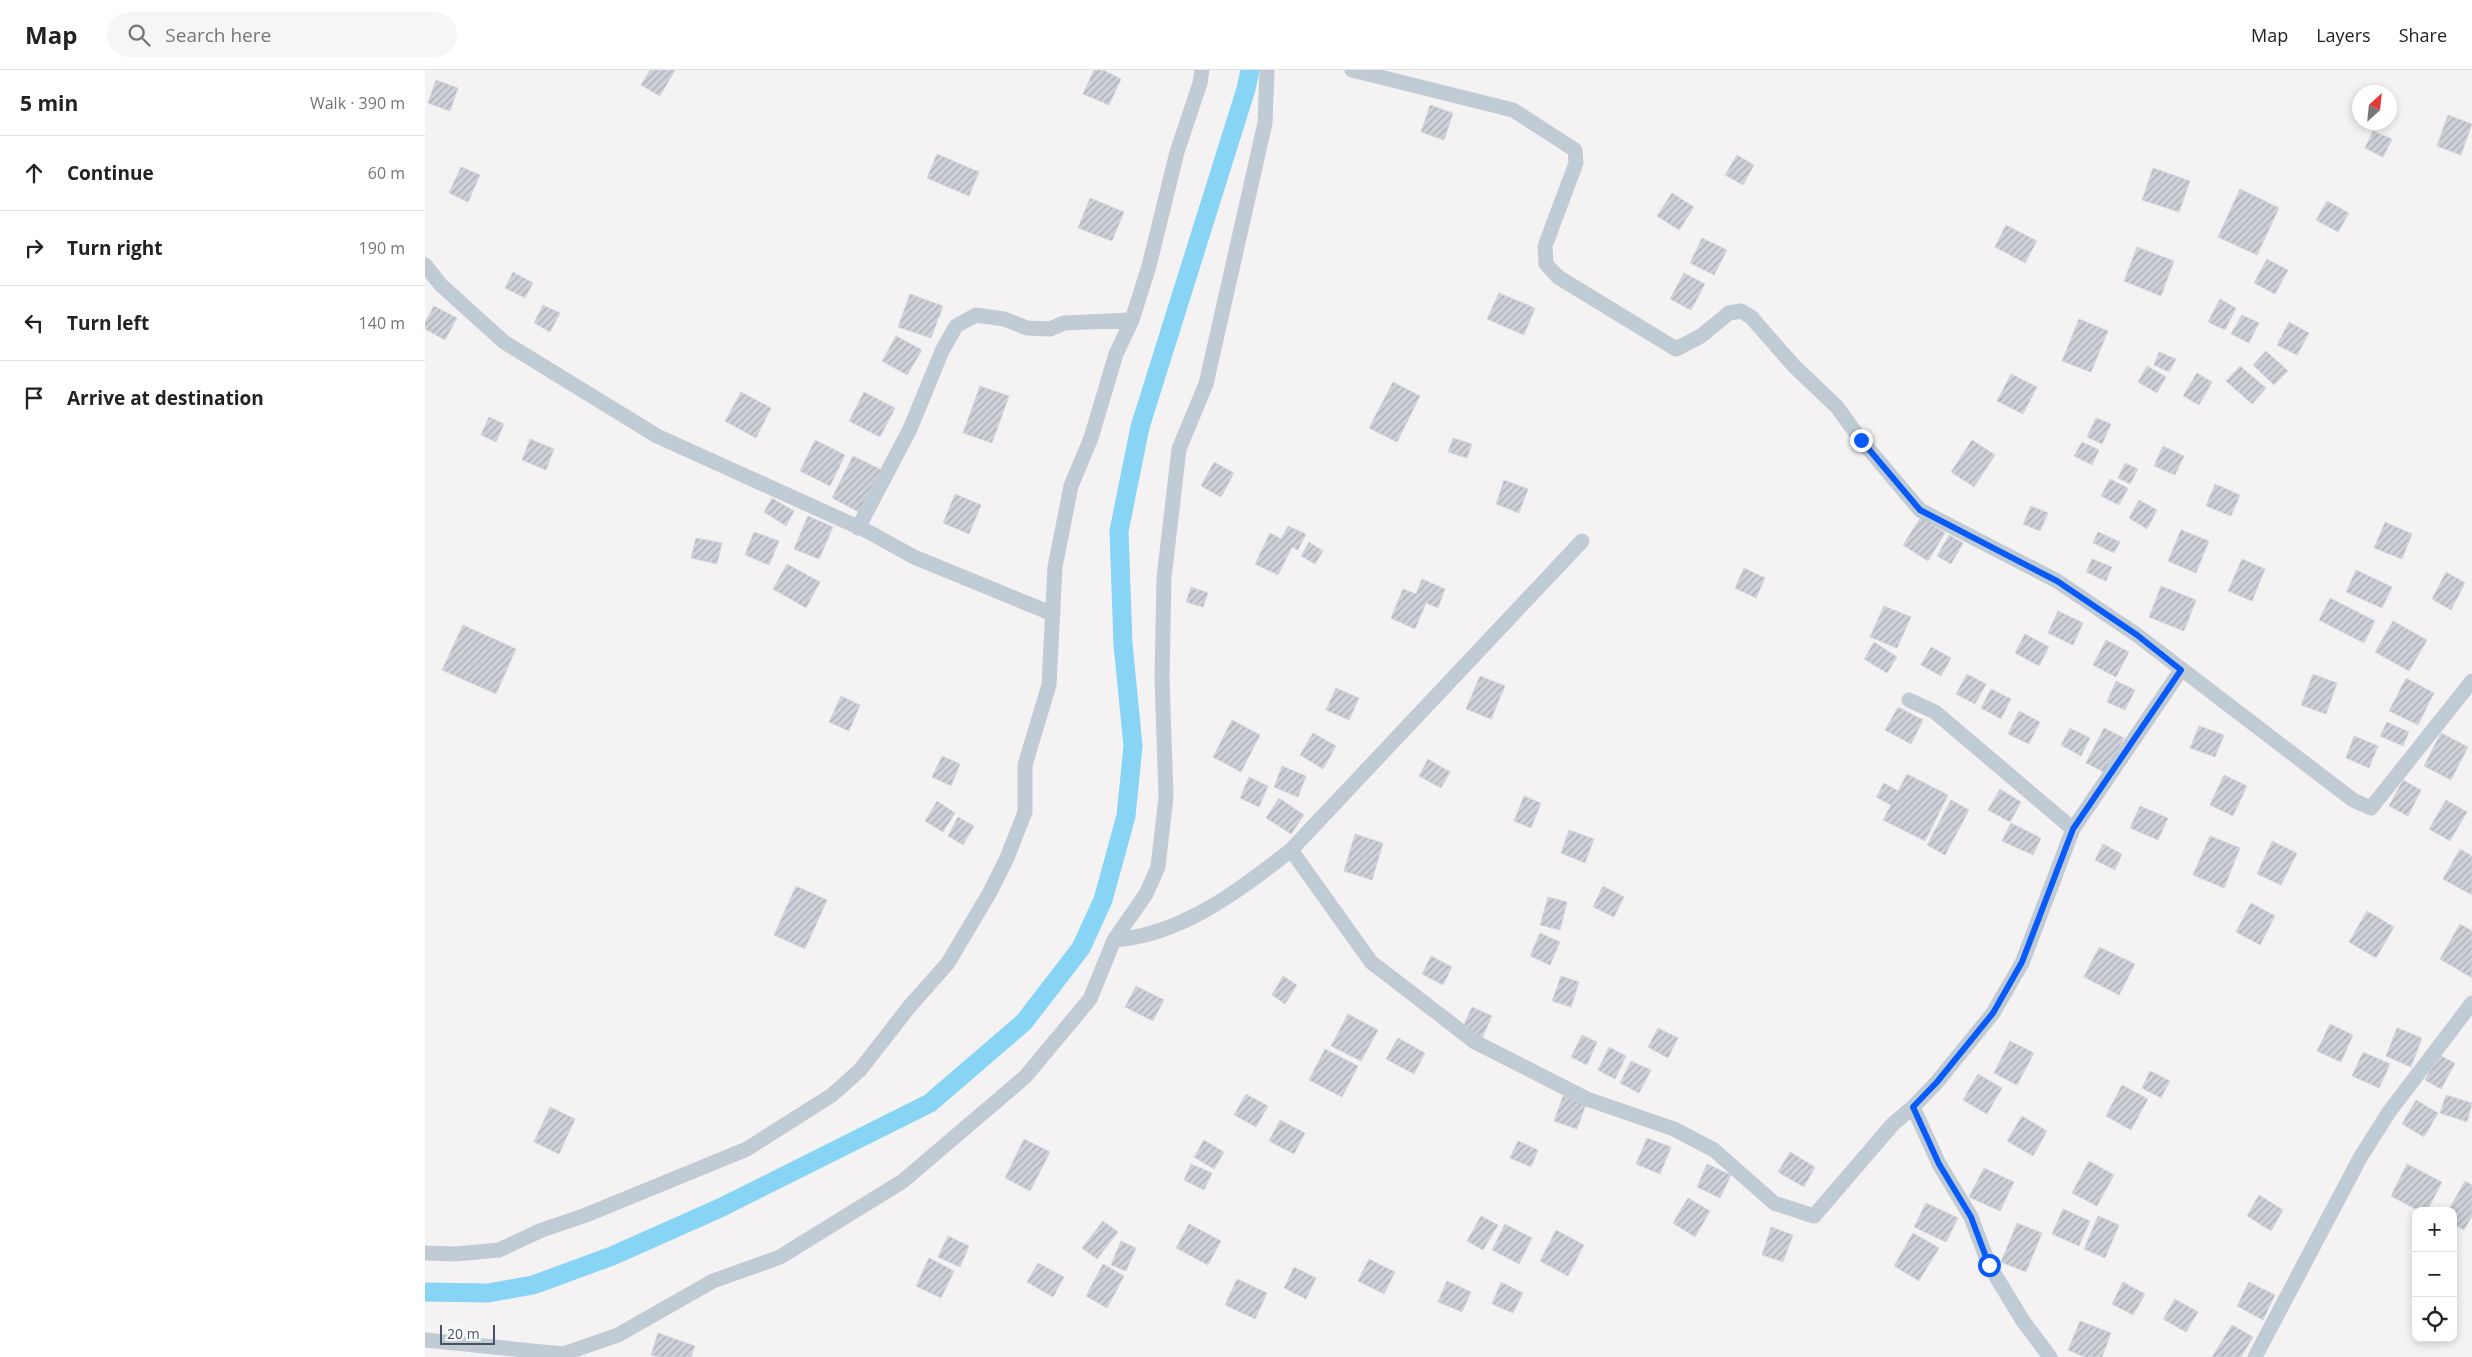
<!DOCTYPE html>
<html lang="en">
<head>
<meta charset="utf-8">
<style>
  body { margin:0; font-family:"Open Sans",sans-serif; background:#f6f6f6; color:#222 }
  .controls { position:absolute; right:15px; bottom:15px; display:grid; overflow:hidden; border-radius:10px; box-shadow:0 2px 8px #0003 }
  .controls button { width:45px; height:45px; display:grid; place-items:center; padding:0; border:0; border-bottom:1px solid #e0e0e0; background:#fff; color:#222; font:25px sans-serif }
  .compass { position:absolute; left:1927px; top:15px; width:45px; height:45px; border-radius:50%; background:#fff; box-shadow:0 2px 8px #0003; rotate:27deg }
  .scale { position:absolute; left:15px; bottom:12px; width:55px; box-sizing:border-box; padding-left:5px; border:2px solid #475362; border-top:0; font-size:14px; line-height:18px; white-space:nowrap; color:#475362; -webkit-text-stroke:4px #fff; paint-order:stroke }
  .stop { position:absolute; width:15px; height:15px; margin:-11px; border:4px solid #085bf8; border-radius:50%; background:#fff }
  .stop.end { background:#085bf8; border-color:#fff; box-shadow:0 1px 5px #0008 }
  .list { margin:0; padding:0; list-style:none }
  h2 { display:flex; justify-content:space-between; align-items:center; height:65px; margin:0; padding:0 20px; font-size:21px }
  h2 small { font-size:16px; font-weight:400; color:#767676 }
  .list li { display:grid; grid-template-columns:32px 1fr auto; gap:15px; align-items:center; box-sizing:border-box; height:75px; padding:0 20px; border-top:1px solid #e0e0e0 }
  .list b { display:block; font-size:19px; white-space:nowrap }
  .list em { font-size:16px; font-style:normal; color:#767676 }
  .icon { flex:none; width:28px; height:28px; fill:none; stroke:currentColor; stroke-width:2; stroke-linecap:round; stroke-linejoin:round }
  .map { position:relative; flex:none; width:2047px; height:1287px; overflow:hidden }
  header { display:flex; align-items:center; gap:30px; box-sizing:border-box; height:70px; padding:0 25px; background:#fff; border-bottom:1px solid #e0e0e0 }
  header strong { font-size:24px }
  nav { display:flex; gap:28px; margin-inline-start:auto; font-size:18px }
  .search { width:350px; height:45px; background:#f6f6f6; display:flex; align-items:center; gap:12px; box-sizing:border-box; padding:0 18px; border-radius:28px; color:#767676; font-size:19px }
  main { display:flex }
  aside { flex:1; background:#fff }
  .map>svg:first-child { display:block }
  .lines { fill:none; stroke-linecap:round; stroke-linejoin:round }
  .canal { stroke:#87d4f5; stroke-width:19 }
  .building { fill:url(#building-hatch); stroke:#d5d7de }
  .street { stroke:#c1cbd4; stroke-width:15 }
  .route { stroke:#085bf8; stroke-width:6 }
</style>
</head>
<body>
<header>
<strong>Map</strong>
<div class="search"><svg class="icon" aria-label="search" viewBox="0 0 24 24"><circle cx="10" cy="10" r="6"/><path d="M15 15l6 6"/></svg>Search here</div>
<nav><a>Map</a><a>Layers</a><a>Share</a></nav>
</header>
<main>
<aside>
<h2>5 min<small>Walk · 390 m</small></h2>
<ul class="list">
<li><svg class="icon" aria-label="ahead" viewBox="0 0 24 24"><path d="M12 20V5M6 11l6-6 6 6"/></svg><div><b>Continue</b></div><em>60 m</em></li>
<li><svg class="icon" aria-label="right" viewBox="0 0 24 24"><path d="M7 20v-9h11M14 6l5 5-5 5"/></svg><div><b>Turn right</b></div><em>190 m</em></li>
<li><svg class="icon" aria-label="left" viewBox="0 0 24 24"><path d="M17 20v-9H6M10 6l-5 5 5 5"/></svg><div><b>Turn left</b></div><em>140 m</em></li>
<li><svg class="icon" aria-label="arrive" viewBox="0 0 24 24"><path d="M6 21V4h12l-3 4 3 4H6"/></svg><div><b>Arrive at destination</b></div></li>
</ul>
</aside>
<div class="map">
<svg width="2047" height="1287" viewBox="0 0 2047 1287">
  <defs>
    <pattern id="building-hatch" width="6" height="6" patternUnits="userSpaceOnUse" patternTransform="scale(1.25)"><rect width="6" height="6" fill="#cdd0d7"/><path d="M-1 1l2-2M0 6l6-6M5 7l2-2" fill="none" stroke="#a8abb2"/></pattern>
  </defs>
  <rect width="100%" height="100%" fill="#f4f2f2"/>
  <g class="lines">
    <path class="canal" d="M0,1222L63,1223L108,1215L187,1186L295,1138L505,1033L599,952L656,878L678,830L701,746L708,676L698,574L694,461L715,357L821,19L825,0"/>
  </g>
  <path class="building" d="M225,0H250L235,26L216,15Z
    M669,0H678L696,9L684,35L658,24Z
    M11,10L33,18L25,41L3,33Z
    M1005,35L1028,43L1019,70L996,62Z
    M2023,45L2047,54L2036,85L2012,76Z
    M1948,61L1967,69L1958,87L1940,78Z
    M512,84L554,102L544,126L502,108Z
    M1312,85L1329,95L1318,115L1300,105Z
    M36,97L55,105L43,132L24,123Z
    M1728,98L1765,111L1754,142L1717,130Z
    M1815,119L1854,138L1832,185L1793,167Z
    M1247,123L1269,137L1254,160L1232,146Z
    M665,128L699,142L687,171L653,158Z
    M1902,131L1924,143L1913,162L1891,150Z
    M1581,155L1612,171L1600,193L1570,177Z
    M1277,168L1302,180L1289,205L1265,193Z
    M1712,177L1749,191L1736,226L1699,211Z
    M1842,189L1863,200L1850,224L1829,213Z
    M88,202L108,213L100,228L80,218Z
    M1259,203L1280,214L1266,240L1245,229Z
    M1074,223L1110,238L1099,265L1062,249Z
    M485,224L518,236L506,268L473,257Z
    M1795,229L1811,238L1800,260L1783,252Z
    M118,235L135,243L125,262L109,253Z
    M9,236L32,248L20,270L0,259V252Z
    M1817,245L1834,253L1824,273L1806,264Z
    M1654,249L1683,261L1666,302L1637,291Z
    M1864,252L1884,263L1872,285L1852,275Z
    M471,266L497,280L482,305L457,291Z
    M1841,281L1863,301L1849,315L1828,295Z
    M1734,282L1751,289L1744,302L1729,295Z
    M1722,296L1741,307L1732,323L1713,312Z
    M1815,296L1841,318L1827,334L1801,311Z
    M1772,303L1787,312L1774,335L1758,326Z
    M1586,304L1612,317L1598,344L1572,331Z
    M968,312L995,326L972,372L944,358Z
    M555,316L584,326L567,373L538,363Z
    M316,322L346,338L331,368L300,351Z
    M439,322L470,338L455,367L424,351Z
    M64,347L79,354L71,372L56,365Z
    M1671,348L1686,354L1677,374L1662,367Z
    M1028,368L1047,374L1042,388L1023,382Z
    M105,369L129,379L121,400L97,390Z
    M390,370L420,385L405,416L375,401Z
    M1547,370L1570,385L1549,417L1526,402Z
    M1657,372L1674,380L1667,395L1649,386Z
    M1738,376L1759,386L1750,405L1729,396Z
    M428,386L457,400L436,443L407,428Z
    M789,392L809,403L796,427L776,416Z
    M1700,393L1713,399L1705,414L1693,408Z
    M1685,409L1703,418L1694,435L1676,426Z
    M1079,410L1103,419L1094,443L1071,434Z
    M1790,414L1815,425L1806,446L1781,436Z
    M530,424L556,435L544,464L518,453Z
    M347,428L369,441L361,456L339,442Z
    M1714,430L1732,440L1722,459L1704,448Z
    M1606,436L1623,443L1615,461L1598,454Z
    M383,446L408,457L394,489L369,479Z
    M1496,447L1520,463L1503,491L1478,475Z
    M1960,452L1987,464L1977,489L1949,478Z
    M863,456L881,464L873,480L867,477L853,505L830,494L845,463L856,469Z
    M1756,460L1784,471L1771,503L1743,491Z
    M329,462L354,471L344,495L320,485Z
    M1673,462L1695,472L1689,483L1668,473Z
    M1524,465L1538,473L1526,494L1512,486Z
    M271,468L297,473L292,494L266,488Z
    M884,472L898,481L890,494L876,486Z
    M1667,489L1687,497L1681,511L1661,502Z
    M1817,489L1840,499L1827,531L1803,521Z
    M362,494L395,512L381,538L348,519Z
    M1319,498L1340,508L1331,528L1310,518Z
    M1931,500L1967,517L1957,538L1921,522Z
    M2021,502L2040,513L2026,540L2007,529Z
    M997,509L1020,519L1013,538L1001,533L990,559L966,548L978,519L991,524Z
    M1736,516L1771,530L1759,561L1724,547Z
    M766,517L783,523L778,537L761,532Z
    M1905,528L1950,551L1939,573L1894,550Z
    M1459,536L1486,547L1472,578L1445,567Z
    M1633,541L1658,553L1648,575L1623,563Z
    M1968,551L2002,570L1984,601L1950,582Z
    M38,555L91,579L71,624L17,600Z
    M1600,564L1624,577L1614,596L1590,583Z
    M1681,570L1704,582L1691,607L1668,595Z
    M1449,572L1472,587L1462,603L1439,589Z
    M1506,577L1526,588L1516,606L1496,595Z
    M1542,604L1561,614L1550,634L1531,624Z
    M1888,604L1912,613L1901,644L1876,635Z
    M1055,606L1080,616L1066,649L1041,639Z
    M1981,608L2009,623L1993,655L1964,641Z
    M1691,611L1710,620L1700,640L1682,632Z
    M911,618L934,628L924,650L901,640Z
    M1566,619L1586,629L1576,649L1556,638Z
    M416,626L435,635L424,661L404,652Z
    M1473,637L1498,650L1486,674L1460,660Z
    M1594,641L1615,652L1604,674L1583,664Z
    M807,650L835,665L816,702L788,687Z
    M1962,652L1984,662L1978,676L1955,666Z
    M1774,656L1799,665L1790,687L1765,678Z
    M1645,658L1665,668L1656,686L1636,675Z
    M1679,658L1699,668L1681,703L1661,693Z
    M888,663L911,676L898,699L875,685Z
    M2016,663L2043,677L2026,710L1999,696Z
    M1929,666L1953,676L1944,698L1921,688Z
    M517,686L535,694L526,716L507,707Z
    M1003,689L1025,702L1016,718L994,706Z
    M857,696L881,706L873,727L849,717Z
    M1482,704L1523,725L1500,771L1458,750L1466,735L1451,727L1459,713L1473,721Z
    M1799,705L1822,716L1808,746L1785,735Z
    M824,707L843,716L834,737L815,728Z
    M1978,710L1996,720L1983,746L1964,736Z
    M1575,719L1596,732L1585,752L1563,740Z
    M1099,726L1116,733L1106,758L1089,751Z
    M854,728L879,745L866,764L841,748Z
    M1526,730L1544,740L1520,785L1502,775Z
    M2021,730L2042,742L2025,771L2004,759Z
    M512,731L530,743L518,762L500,751Z
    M1715,736L1743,748L1733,770L1705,758Z
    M533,747L549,756L538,775L523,766Z
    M1586,753L1616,768L1608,785L1577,771Z
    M1144,760L1169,769L1160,793L1136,783Z
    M930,764L958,773L947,810L919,801Z
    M1785,766L1815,778L1799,818L1768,805Z
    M1847,771L1872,783L1856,815L1832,804Z
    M1678,774L1697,784L1690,800L1670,790Z
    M2035,779L2047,786V825L2018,809Z
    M371,816L402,830L380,879L349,865Z
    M1178,816L1199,827L1189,847L1168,837Z
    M1123,827L1142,832L1135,860L1115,855Z
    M1826,833L1850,846L1835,875L1811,862Z
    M1942,841L1969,857L1951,888L1924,872Z
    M2035,854L2047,861V908L2015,889Z
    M1115,863L1135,872L1125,895L1105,886Z
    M1674,877L1710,894L1694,925L1659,907Z
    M1006,886L1027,897L1018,915L997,904Z
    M858,906L872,915L860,934L847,925Z
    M1136,906L1154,912L1146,937L1127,931Z
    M711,916L739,930L728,951L700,937Z
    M1047,937L1067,946L1057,968L1037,959Z
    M923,944L953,960L936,991L906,976Z
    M1905,954L1928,965L1916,992L1892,981Z
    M1233,958L1253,968L1243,988L1223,977Z
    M1972,958L1997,968L1986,997L1961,986Z
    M1157,965L1172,972L1162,995L1146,987Z
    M973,968L1000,983L989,1004L961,989Z
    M1585,971L1609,983L1592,1015L1569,1003Z
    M1184,977L1201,986L1190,1009L1173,1000Z
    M900,979L933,996L917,1027L884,1010Z
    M1938,982L1965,994L1954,1018L1927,1006Z
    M2014,985L2030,993L2016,1019L2000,1010Z
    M1206,991L1226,1000L1214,1023L1195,1013Z
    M1725,1001L1745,1011L1736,1028L1717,1018Z
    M1553,1004L1577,1018L1562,1044L1538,1030Z
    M1697,1015L1723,1029L1706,1060L1681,1046Z
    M821,1024L843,1036L831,1057L809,1045Z
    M2021,1025L2047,1033L2042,1052L2015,1043Z
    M1138,1026L1161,1034L1152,1059L1129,1051Z
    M1991,1030L2013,1043L1999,1067L1977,1054Z
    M125,1037L150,1049L134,1084L109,1072Z
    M1597,1046L1622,1061L1608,1086L1582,1071Z
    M855,1050L880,1063L869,1084L844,1071Z
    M1222,1068L1246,1077L1235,1104L1211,1094Z
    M599,1069L625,1082L605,1121L580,1108Z
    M779,1070L799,1082L789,1099L769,1087Z
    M1093,1071L1113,1080L1106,1097L1085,1088Z
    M1365,1082L1390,1097L1379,1117L1353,1102Z
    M1664,1091L1689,1105L1672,1136L1647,1123Z
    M766,1094L787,1103L779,1120L759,1110Z
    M1282,1094L1306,1105L1295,1128L1272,1117Z
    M1982,1094L2017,1112L2002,1141H1994L1966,1126Z
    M1559,1098L1589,1112L1575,1141L1544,1127Z
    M2040,1111L2047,1115V1146L2039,1160L2028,1154V1141H2023Z
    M1834,1125L1858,1140L1846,1161L1822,1146Z
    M1263,1128L1285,1141L1270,1167L1248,1153Z
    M1501,1133L1533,1148L1521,1172L1489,1157Z
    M1638,1139L1665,1151L1654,1176L1627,1164Z
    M1056,1146L1073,1155L1058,1180L1042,1171Z
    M1673,1146L1694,1155L1680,1188L1659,1179Z
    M678,1151L693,1162L672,1189L657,1178Z
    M1592,1153L1617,1163L1601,1202L1576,1192Z
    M764,1154L796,1171L783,1195L751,1178Z
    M1080,1154L1107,1168L1094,1194L1067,1180Z
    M1346,1157L1368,1165L1358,1192L1337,1185Z
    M1131,1160L1159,1175L1143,1206L1115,1191Z
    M1488,1163L1514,1178L1494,1211L1469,1196Z
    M523,1166L544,1176L535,1197L513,1187Z
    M696,1171L711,1178L701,1201L686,1195Z
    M504,1188L529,1201L516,1228L491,1216Z
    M944,1189L970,1202L959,1224L933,1211Z
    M613,1193L639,1207L628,1227L602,1212Z
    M678,1194L699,1206L682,1238L661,1226Z
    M869,1197L891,1208L881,1229L859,1218Z
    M812,1209L842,1223L830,1249L800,1235Z
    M1022,1211L1046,1222L1037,1242L1013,1232Z
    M1076,1212L1098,1223L1088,1243L1067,1234Z
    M1698,1212L1720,1224L1708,1245L1687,1234Z
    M1824,1212L1850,1225L1838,1250L1812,1236Z
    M1750,1229L1773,1242L1761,1262L1738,1249Z
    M1655,1251L1686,1263L1677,1287H1660L1643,1280Z
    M1807,1255L1828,1267L1816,1287H1787Z
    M233,1263L270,1276L266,1287H233L226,1285Z"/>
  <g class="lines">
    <path class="street" d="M927,0L1088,40L1150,80L1151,93L1120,176L1121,194L1133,207L1251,279L1276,266L1304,243L1316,241L1326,247L1369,296L1412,337L1436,370L1495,440L1632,511L1712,565L1928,730L1946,738L2047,611
      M0,195L16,215L79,272L232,366L444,462L489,487L628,544
      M433,458L485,359L517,281L531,256L551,245L579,249L602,258L625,259L639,253L707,250
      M1484,630L1510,642L1648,759
      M866,780L946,892L1050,972L1162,1029L1249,1059L1289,1080L1349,1133L1389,1146L1468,1054L1488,1037
      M689,870C757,865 815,820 866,780L1157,471
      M0,1183L30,1184L74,1180L117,1160L161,1145L322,1079L407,1025L435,1000L484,937L523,893L565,822L582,788L600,742V695L624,615L630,497L646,416L666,368L691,284L707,250L724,196L752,82L775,13L777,0
      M0,1270L138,1284L193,1265L288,1211L355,1187L478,1111L600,1007L665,929L689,870L721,824L733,797L741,727L737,608L739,508L754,379L781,314L840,53L842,0
      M1625,1287L1598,1251L1564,1195L1546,1147L1514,1094L1488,1037L1512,1012L1568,943L1597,893L1648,759L1756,600
      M1830,1287L1935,1088L1964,1042L2047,933"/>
  </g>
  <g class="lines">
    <path class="route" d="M1436,370L1495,440L1632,511L1712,565L1756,600L1648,759L1597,892L1568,943L1512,1012L1488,1037L1514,1094L1546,1147L1564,1195"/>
  </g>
</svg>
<div class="controls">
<button>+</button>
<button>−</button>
<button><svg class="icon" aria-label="locate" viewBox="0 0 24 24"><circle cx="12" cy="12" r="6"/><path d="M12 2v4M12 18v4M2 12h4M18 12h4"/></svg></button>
</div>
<svg class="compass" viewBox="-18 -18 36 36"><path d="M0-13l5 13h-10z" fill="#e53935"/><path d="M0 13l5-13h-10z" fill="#767676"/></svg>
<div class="scale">20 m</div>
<div class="stop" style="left:1564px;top:1195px"></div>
<div class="stop end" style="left:1436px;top:370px"></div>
</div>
</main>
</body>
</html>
